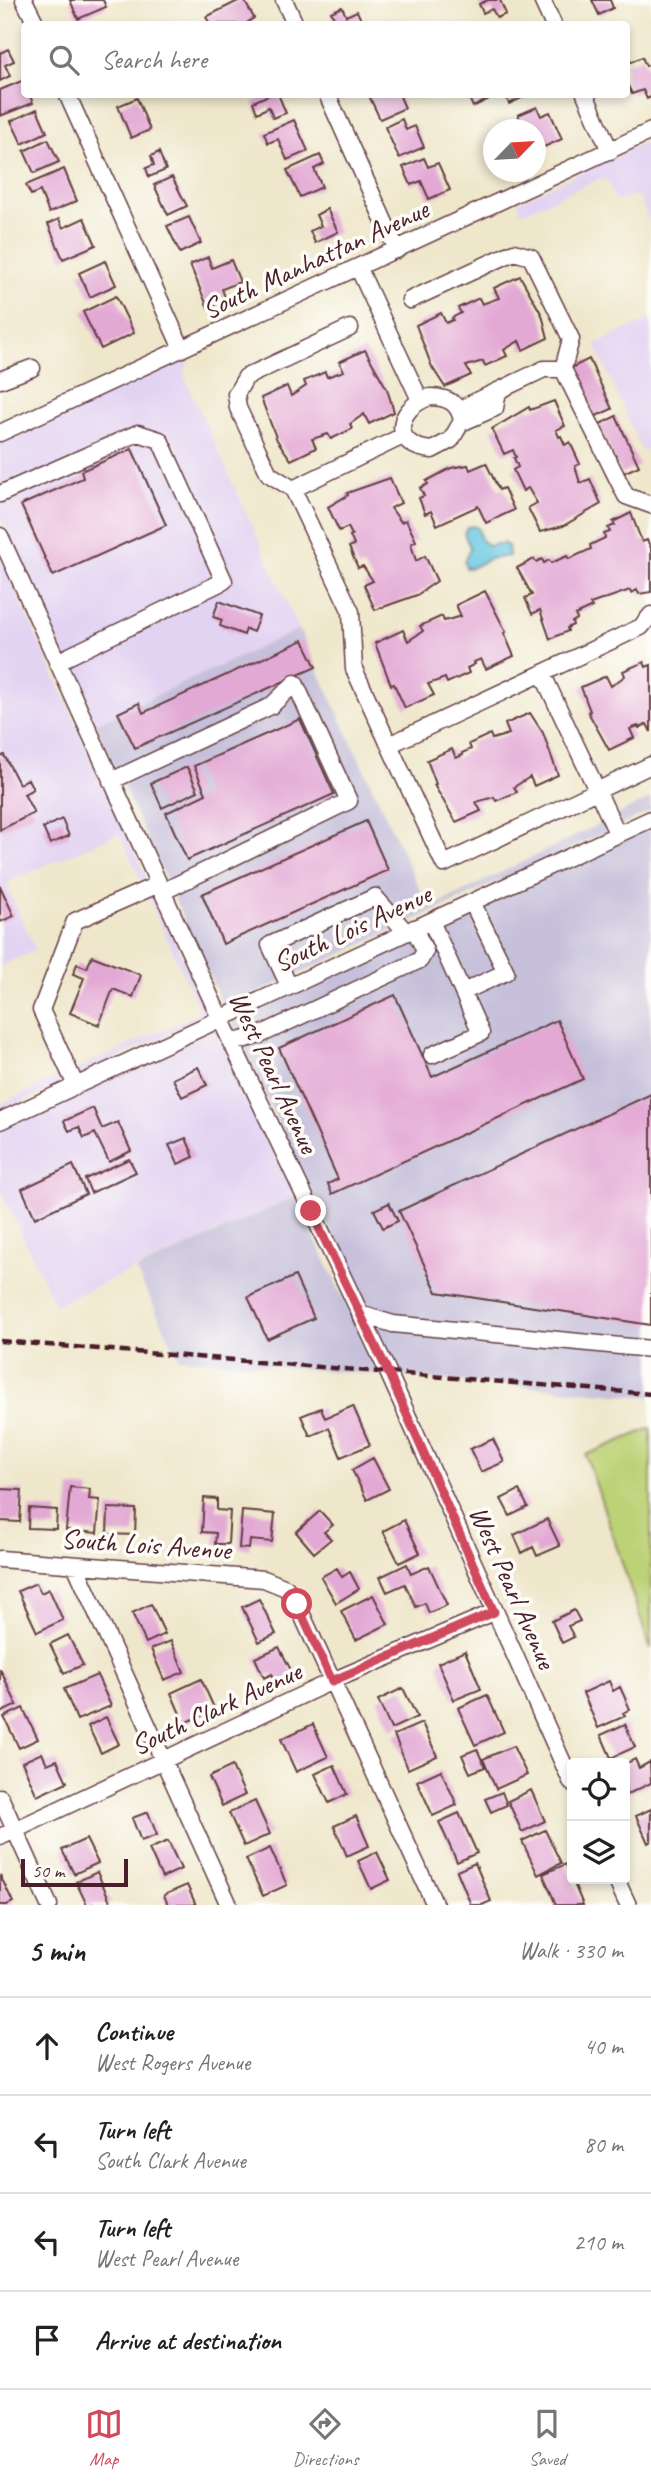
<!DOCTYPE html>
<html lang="en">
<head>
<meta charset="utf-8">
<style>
  body { margin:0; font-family:Caveat,sans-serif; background:#f6f6f6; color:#222 }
  .controls { position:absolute; right:21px; bottom:21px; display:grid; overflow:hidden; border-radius:7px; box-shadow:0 4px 10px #0003 }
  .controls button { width:63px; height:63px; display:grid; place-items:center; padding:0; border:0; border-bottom:2px solid #e0e0e0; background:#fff; color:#222; font:35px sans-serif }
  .compass { position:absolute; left:483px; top:119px; width:63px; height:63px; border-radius:50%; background:#fff; box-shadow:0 4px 10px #0003; rotate:65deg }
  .scale { position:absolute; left:21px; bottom:18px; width:107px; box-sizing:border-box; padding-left:7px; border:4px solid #4a1f2b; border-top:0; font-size:19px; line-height:24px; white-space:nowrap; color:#4a1f2b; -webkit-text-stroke:5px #fdfcf7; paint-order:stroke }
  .stop { position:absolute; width:21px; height:21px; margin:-16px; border:5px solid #d1495b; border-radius:50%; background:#fff }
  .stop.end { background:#d1495b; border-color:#fff; box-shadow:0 2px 7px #0008 }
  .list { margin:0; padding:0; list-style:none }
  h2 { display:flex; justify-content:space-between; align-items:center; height:91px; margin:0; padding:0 28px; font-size:30px }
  h2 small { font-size:23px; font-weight:400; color:#767676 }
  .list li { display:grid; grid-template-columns:46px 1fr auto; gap:21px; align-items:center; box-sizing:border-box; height:98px; padding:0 28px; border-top:2px solid #e0e0e0 }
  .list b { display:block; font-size:26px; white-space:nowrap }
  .list p { margin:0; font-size:23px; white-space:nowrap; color:#767676 }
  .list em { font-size:23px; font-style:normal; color:#767676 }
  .icon { flex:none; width:38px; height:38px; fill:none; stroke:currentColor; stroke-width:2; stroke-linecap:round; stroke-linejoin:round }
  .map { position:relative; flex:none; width:651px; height:1905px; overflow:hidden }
  .search { position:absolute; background:#fff; box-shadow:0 4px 10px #0003; left:21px; right:21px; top:21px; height:77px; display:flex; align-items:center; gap:18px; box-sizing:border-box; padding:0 24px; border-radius:7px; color:#767676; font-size:26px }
  .sheet { height:483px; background:#fff }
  nav { display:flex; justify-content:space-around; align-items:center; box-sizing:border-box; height:98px; border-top:2px solid #e0e0e0; background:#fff; font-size:19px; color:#767676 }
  nav a { display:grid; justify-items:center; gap:4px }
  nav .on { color:#d1495b }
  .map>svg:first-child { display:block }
  .built { fill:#e3d3f2 }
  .industrial { fill:#c6c0da }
  .green { fill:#bcd276; stroke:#837850; stroke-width:2 }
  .water { fill:#62c6e0; stroke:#567286; stroke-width:2 }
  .building { fill:#e3a9d5 }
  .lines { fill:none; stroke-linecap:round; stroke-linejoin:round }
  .minor-casing { stroke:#633d43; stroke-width:19 }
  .minor { stroke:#fff; stroke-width:16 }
  .rail { stroke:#4a1f2b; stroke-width:4.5; stroke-dasharray:10 5; stroke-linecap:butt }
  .route { stroke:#d1495b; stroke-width:9 }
  .labels { text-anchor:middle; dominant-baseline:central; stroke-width:7; stroke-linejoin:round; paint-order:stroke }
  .street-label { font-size:28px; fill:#4a1f2b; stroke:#fdfcf7 }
</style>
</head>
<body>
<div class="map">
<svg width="651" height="1905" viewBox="0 0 651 1905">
  <rect width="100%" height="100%" fill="#fdfcf7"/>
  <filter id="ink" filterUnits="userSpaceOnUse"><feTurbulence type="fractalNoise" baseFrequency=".0143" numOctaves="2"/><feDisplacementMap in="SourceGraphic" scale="14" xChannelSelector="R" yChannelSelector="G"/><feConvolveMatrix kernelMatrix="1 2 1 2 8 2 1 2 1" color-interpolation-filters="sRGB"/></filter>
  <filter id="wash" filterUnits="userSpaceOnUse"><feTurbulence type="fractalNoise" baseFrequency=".00686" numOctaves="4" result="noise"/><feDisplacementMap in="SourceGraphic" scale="28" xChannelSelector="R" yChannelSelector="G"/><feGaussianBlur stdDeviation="1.57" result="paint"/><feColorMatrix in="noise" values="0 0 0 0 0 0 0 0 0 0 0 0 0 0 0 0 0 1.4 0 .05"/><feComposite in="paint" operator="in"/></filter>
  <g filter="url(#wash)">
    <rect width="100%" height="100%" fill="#efe7cb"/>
    <path class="built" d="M651,139V225L639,197L633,195L617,202L608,182L601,178L522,213L517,202Z
      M651,319V447L642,451L595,344Z
      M185,356L188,364L183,374L299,629L95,724L0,516V442Z
      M0,556L209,1015L0,1113V1104L195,1015L199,1009L121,837L117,834L10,881L8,889L36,950L0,966Z
      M215,1028L295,1197L55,1305L0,1189V1129Z"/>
    <path class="industrial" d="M299,629L426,903L434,906L651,798V811L224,1008L95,724Z
      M651,827V1397L399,1376L230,1021Z
      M295,1197L380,1375L179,1358L136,1270Z"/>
    <path class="green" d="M651,1428V1650L586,1455Z"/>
    <path class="water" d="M473,526L478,528L481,540L488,546L503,543L508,546L509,556L489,559L471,568H466L464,561L470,548L464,533L468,527Z"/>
    <g id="blocks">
      <path class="building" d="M70,0H103L106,7L78,19Z
        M240,0H244L254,18L245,24H210L206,17Z
        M488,0H500L506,14L497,18L492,9L483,13L479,4Z
        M592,0H610L613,8L599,15Z
        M342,7L346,16L357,11L363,24H337L331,12Z
        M8,49L14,61L5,65L10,76L0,81V53Z
        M642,57L646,66L651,64V97L647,99L643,90L632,94L626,82V64Z
        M24,80V94H29L33,103L0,116V90Z
        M271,94H278L286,113L273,118L269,107L257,113L253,102Z
        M377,94H399L405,108L380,119L370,98Z
        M467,94H489L491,98L473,107Z
        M505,94H530L509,104Z
        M137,98L150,130L131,138L118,106Z
        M537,107L541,116L550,112L562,139L544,147L540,138L536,140V130H525L518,115Z
        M37,109L47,132L22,144L11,121Z
        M402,119L406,130L415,126L424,147L399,158L385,127Z
        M294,120L308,151L287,160L278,139L268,143L264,133Z
        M48,139L59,162L34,173L24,151Z
        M159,152L166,170L149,177L146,168L154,165L151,156Z
        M320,155L324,164L314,169L322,187L300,197L287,170Z
        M424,158L428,167L438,163L450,190L429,199L421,181L411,185L403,167Z
        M64,169L77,201L49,213L40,191L31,195L26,185Z
        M172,177L187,206L168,215L154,185Z
        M327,209L338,232L315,243L310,231L321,226L316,215Z
        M189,217L201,243L180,253L167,226Z
        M84,218L96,245L63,259L48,224L59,219L63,228Z
        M208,257L212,268L231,260L240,282L222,289L226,300L208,308L190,265Z
        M105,261L116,285L90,297L79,273Z
        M520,276L542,315L548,338L523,350L519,341L504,350L507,356L485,366L483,361L466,366L471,375L445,387L432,367L416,325L441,313L446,323L453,320L452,318L461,313L458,308L479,298L482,304L499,298L494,288Z
        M116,296L134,333L101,349L83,312Z
        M365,350L387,389L394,412L369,424L364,414L350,424L352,429L331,439L328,434L312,439L316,448L291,460L277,440L261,398L287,386L291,396L306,386L304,381L325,372L327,377L344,371L339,362Z
        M589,359L612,409L594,417L571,368Z
        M554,401L565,426L556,430L559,437L561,436L565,445L570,442L580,464L575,466L580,483L590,479L601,504L563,526L540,532L528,508L537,503L528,488L523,491L513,470L518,467L514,458L516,457L513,450L504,454L492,429L529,407L530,410Z
        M616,416L639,466L621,474L598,425Z
        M132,449L166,525L53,576L21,505L83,478L81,471Z
        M486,463L499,490L504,488L514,510L486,523L478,506L437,525L431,511L425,514L419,498L424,496L420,488L428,484L426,481L451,468L468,465L470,470Z
        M390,478L401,503L391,508L401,522L406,520L416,541L411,544L416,561L425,556L437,581L417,595L375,610L364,585L373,581L363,566L358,568L349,547L354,545L350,536L352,535L348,527L339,531L328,507L348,495L347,493Z
        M631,513L642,542L647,540L651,548V592L639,594L637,590L631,593L630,590L590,604L592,607L575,615L577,619L572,622L573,625L567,628L568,631L550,639L540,610L532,614L525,598L532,595L517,568L534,559L536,562L542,559L544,563L549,560L551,563L567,556L569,559L591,549L590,545L605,538L604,534L610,532L608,528L615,525L613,522Z
        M485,591L506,632L504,633L514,656L486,669L481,659L474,662L475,664L467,668L469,673L447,683L445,678L428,684L434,695L405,708L394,684L391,685L375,643L403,630L408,641L423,631L420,626L442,616L444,621L461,616L456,605Z
        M219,601L259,616L253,632L246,629L244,635L220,626L222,620L213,617Z
        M303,640L316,667L135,748L118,713L139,703L143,713Z
        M644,662L646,667L651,665V732L647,724L639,728L638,726L630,729L634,738L609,750L588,712L590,711L581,687L606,676L611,686L625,676L623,671Z
        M530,713L543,733L558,775L534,786L530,777L514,787L517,792L496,801L494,797L476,802L481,811L456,822L434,785L436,784L427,760L452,749L456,758L463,755L462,753L471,749L469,744L490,734L492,739L509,734L505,724Z
        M300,719L334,794L187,860L166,813L206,794L194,766Z
        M4,755L19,784L28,779L33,789L24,794L34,813L0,830V757Z
        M187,767L198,791L162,808L151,783Z
        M62,819L69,836L50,844L43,828Z
        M366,821L388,870L223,944L202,894Z
        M0,886L14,916L0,922Z
        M92,956L141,975L133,997L113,989L99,1025L70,1013L84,978L73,974L77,964L87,968Z
        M395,995L432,1077L557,1020L583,1079L332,1194L328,1184L338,1179L279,1048Z
        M198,1067L207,1085L182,1097L173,1079Z
        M651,1094V1325L437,1292L399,1211Z
        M93,1108L102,1129L118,1122L131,1151L109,1162L95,1133L84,1138L79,1127L69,1131L64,1121Z
        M186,1138L194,1157L178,1164L169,1145Z
        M129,1159L136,1172L91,1193L85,1179Z
        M73,1165L86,1194L35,1218L22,1189Z
        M389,1203L398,1221L383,1228L374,1210Z
        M295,1276L314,1318L267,1339L248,1297Z
        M353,1406L370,1445L341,1457L329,1428L310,1436L301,1416L321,1408L325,1418Z
        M493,1439L504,1462L481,1472L470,1449Z
        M373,1458L389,1489L367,1500L352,1470Z
        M70,1487L90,1489L89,1499L100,1500L97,1533L66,1530Z
        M0,1489L22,1490L20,1522L0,1521Z
        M519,1490L528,1507L510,1516L501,1499Z
        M204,1498L217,1499V1510L230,1511L228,1544H215L216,1533L202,1532Z
        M29,1508L57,1510L56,1529L28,1528Z
        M108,1508L136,1509L135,1535L107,1534Z
        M242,1511L275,1514L272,1542L250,1540L249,1549L239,1548Z
        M320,1511L333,1525L324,1532L331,1539L314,1553L296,1532Z
        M547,1519L560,1546L537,1556L533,1547L522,1553L514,1535Z
        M404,1520L420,1553L399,1563L383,1531Z
        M407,1564L411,1574L429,1566L447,1605L429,1613L425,1603L416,1607L405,1584L387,1592L380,1577Z
        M337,1568L342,1577L350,1572L359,1589L336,1603L321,1577Z
        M36,1583L41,1593L49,1589L63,1620L37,1632L18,1591Z
        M373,1595L388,1624L356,1640L341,1611Z
        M259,1599L276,1634L259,1642L242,1607Z
        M151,1604L165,1634L146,1643L132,1613Z
        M574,1610L580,1621L568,1626L574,1637L562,1643L552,1621Z
        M68,1635L83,1665L64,1673L50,1644Z
        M171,1641L184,1672L164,1680L151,1649Z
        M279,1647L294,1676L277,1684L272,1674L264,1678L255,1658Z
        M465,1651L481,1689L454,1700L438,1663Z
        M0,1669L17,1705L0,1713Z
        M97,1675L111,1706L77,1720L64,1689Z
        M201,1679L215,1710L184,1723L171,1693Z
        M609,1681L613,1691L620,1687L630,1709L623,1713L625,1716L598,1728L583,1693Z
        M403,1688L417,1717L391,1729L378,1700Z
        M487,1695L504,1732L475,1745L458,1708Z
        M23,1708L38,1739L19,1748L4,1717Z
        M106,1717L119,1744L101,1753L88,1726Z
        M422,1723L437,1756L408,1769L394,1735Z
        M313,1724L328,1757L296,1772L281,1739Z
        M625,1724L635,1747L611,1758L601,1735Z
        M513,1746L527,1775L496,1789L483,1759Z
        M477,1749L485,1767L470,1773L462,1755Z
        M42,1753L47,1764L57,1760L67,1782L37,1796L22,1762Z
        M635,1759L639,1768L650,1762L651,1783L626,1795L625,1764Z
        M334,1765L347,1794L329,1803L315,1774Z
        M232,1766L245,1795L222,1806L209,1777Z
        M441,1770L457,1805L433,1816L417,1781Z
        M531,1790L545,1821L522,1832L508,1801Z
        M502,1792L507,1805L491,1812L485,1799Z
        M255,1801L270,1834L244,1846L229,1813Z
        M651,1809V1841L648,1843L636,1816Z
        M148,1812L157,1835L141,1841L132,1818Z
        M459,1813L477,1853L457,1862L439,1822Z
        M356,1816L369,1846L347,1856L334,1826Z
        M545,1830L561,1863L538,1875L522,1841Z
        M86,1839L98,1863L74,1874L62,1850Z
        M168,1841L181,1869L162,1878L149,1849Z
        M270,1848L287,1885L263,1896L246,1859Z
        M377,1852L390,1880L371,1889L358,1861Z
        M475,1863L491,1901L482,1905H471L457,1871Z
        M566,1864L583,1905H556L543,1874Z
        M97,1872L111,1903L87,1905L76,1882Z
        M0,1875L13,1902L7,1905H0Z
        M187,1885L196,1905H168L164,1895Z"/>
    </g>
  </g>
  <g filter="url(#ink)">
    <use href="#blocks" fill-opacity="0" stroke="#633d43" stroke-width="2"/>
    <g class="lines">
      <defs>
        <path id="minor" d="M24,0L36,24
          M284,0L295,24
          M542,0L553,24
          M67,94L182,349
          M327,94L397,250
          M585,94L610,151
          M358,267L420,400
          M410,300L514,252L531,257L571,339L563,369L626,496L651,505
          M350,328L246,377L236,394L238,408L269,474L293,489L351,612L354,669L444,864L651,765
          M0,380L32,368
          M430,397C448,397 459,403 462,421L451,440L432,450C390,447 395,408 430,397Z
          M460,409L544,369H563
          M461,423L495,408L498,391
          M0,433L651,131
          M293,489L403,436
          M0,494L138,433L160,440L224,581L57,662
          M0,536L220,1018L388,1372L572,1783
          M542,673L618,835
          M389,745L641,627L651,615
          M111,781L271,706L295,683L349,801L162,892
          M431,921L481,1033L432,1055
          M289,986L270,945L375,897L406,932
          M463,992L506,972L472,902
          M231,1043L260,1035L420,960L425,951L414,928
          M76,1086L41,1010L75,921L159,884
          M0,1121L651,819
          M360,1314L393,1324L651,1349
          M0,1559L264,1579L286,1588L297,1604L435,1905
          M75,1565L229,1905
          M0,1797L49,1905
          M0,1837L332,1681L494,1612
          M616,1879L628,1905"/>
      </defs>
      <use href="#minor" class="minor-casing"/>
      <use href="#minor" class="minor"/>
      <path class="rail" d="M0,1341L651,1394"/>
    </g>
  </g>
  <g class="lines" filter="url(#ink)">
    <path class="route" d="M297,1604L332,1681L494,1612L388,1372L311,1211"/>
  </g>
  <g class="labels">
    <g class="street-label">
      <text transform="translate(315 259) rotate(-25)">South Manhattan Avenue</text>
      <text transform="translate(352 928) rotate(-25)">South Lois Avenue</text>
      <text transform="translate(274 1072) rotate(65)">West Pearl Avenue</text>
      <text transform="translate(146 1544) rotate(4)">South Lois Avenue</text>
      <text transform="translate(513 1587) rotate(66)">West Pearl Avenue</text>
      <text transform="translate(216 1708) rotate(-25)">South Clark Avenue</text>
    </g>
  </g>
</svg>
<div class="controls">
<button><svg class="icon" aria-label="locate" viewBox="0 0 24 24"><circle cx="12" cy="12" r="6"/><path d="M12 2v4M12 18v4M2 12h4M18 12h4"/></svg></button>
<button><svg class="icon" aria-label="layers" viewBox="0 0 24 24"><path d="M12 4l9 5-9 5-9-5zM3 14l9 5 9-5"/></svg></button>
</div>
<svg class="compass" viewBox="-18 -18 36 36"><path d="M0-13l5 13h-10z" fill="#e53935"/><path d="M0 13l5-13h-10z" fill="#767676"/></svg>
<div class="scale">50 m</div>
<div class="stop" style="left:297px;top:1604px"></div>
<div class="stop end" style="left:311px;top:1211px"></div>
<div class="search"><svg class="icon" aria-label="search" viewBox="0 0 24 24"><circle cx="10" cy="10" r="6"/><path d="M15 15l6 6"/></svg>Search here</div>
</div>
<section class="sheet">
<h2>5 min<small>Walk · 330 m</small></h2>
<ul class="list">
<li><svg class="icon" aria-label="ahead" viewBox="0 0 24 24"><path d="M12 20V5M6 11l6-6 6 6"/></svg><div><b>Continue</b><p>West Rogers Avenue</p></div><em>40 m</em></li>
<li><svg class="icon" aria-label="left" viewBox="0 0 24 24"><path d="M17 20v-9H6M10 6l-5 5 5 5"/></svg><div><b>Turn left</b><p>South Clark Avenue</p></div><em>80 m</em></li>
<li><svg class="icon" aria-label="left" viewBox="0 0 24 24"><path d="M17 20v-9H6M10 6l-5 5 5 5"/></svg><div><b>Turn left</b><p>West Pearl Avenue</p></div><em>210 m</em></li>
<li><svg class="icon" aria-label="arrive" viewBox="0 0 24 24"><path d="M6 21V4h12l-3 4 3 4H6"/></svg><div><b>Arrive at destination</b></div></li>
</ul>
</section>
<nav>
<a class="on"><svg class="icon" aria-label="map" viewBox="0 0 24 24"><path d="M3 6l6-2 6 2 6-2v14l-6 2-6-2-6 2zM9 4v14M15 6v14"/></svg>Map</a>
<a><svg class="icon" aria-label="directions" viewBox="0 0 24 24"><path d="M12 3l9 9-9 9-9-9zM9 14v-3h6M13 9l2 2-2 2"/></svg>Directions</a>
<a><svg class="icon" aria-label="saved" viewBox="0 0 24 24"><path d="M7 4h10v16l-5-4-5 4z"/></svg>Saved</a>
</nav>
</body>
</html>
